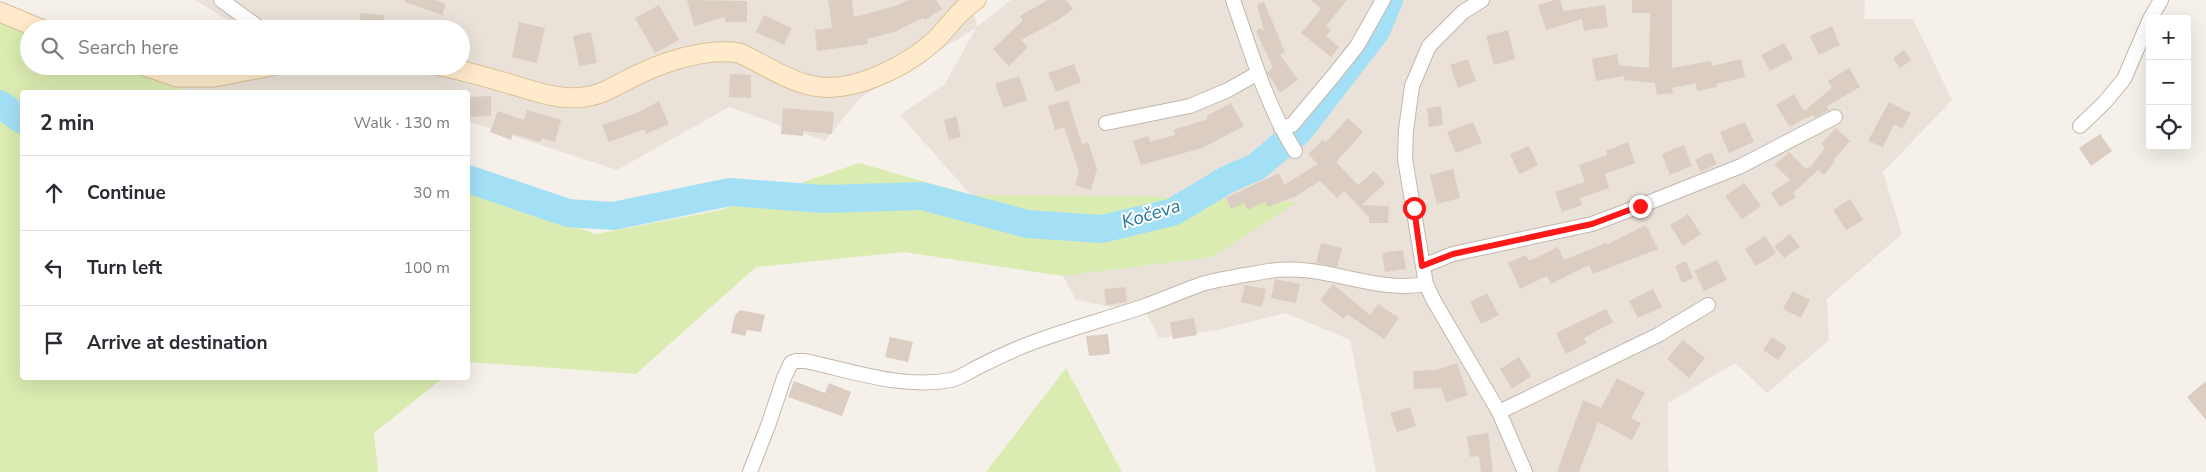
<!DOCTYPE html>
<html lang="en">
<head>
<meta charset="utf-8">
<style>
  body { margin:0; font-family:"Nunito Sans",sans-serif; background:#f7f7f7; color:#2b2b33 }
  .controls { position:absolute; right:15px; top:15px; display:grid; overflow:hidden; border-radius:5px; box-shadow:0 5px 20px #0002 }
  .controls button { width:45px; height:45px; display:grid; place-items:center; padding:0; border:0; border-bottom:1px solid #e1e1e2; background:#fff; color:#2b2b33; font:25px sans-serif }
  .stop { position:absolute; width:15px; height:15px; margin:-11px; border:4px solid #ff1818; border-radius:50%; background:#fff }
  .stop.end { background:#ff1818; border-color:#fff; box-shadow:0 1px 5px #0008 }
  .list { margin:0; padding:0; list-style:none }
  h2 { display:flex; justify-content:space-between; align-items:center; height:65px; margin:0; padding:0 20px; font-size:21px }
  h2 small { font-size:16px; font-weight:400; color:#7c7c81 }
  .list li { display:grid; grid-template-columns:32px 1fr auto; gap:15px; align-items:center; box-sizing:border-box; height:75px; padding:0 20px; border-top:1px solid #e1e1e2 }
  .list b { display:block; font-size:19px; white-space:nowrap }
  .list em { font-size:16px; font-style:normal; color:#7c7c81 }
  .icon { flex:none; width:28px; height:28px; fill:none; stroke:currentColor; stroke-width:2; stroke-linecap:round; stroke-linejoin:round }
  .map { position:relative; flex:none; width:2206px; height:472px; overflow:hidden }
  .search { position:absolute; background:#fff; box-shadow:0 5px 20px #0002; left:20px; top:20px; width:450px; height:55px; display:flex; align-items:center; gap:12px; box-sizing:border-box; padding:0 18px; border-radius:28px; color:#7c7c81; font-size:19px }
  .panel { position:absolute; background:#fff; box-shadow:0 5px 20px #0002; left:20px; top:90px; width:450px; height:290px; border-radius:5px }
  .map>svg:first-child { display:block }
  .residential { fill:#eae2d8 }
  .green { fill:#daecb1 }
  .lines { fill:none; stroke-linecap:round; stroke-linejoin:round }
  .river { stroke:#a4e0f5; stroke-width:28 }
  .building { fill:#dbcdc2 }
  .minor-casing { stroke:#c2b7ac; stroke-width:16 }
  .secondary-casing { stroke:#dbc09a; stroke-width:21 }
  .minor { stroke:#fff; stroke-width:14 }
  .secondary { stroke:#ffebcb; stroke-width:19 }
  .route { stroke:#ff1818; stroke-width:6 }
  .labels { text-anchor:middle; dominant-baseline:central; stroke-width:4; stroke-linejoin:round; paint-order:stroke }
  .water-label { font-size:19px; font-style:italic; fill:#237b9b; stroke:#fff }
</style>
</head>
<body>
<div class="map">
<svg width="2206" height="472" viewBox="0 0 2206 472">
  <rect width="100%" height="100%" fill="#f6f0ea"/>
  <path class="residential" d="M195,0H971L977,27L1011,0H1865L1864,19H1913L1952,100L1883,172L1902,234L1827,299L1829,340L1767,393L1735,363L1668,403V469L1670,472H1376L1350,340L1286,313L1217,330L1159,338L1147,314L1076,300L1063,276L1213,257L1296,202L1131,196L971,195L900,115L945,84L976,28L860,98L825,141L729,107L617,170L468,121V92H170L216,66H461V29H242Z"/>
  <path class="green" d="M0,8L29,29V66H136L156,71L185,92H22V378H443L374,433L378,472H0Z
    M859,163L971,195L1131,196L1297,202L1213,257L1063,276L904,252L756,267L636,374L468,362V188L596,234L721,210Z
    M1066,368L1122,472H986Z"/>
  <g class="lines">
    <path class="river" d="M0,104L22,120
      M468,179L568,213L613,216L730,192L824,199L922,196L1027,224L1102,229L1173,212L1228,179L1256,167L1299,131L1376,31L1389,0"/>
  </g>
  <path class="building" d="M405,0H435L446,4L442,15L405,2Z
    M687,0L747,1V22H725V17L694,26Z
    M828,0H852L854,17L895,6L908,0H936L942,9L925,20L923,18L898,30V31L867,39L868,44L817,51L815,30L832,28Z
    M1048,0H1066L1073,9L1058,20L1021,40L1028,47L1009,66L993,49L1023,20L1020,16Z
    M1311,0H1347L1326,26L1331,30L1326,36L1339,47L1331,57L1301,33L1321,9Z
    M1555,0H1560L1564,11L1605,5L1608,27L1584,31L1582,19L1546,30L1538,5Z
    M1632,0H1672V68L1711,61L1712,66L1741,59L1745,77L1716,84L1717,87L1697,91L1696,83L1672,88L1673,93L1657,95L1655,83L1624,80V76L1596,81L1592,59L1617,54L1619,65L1649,68L1650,13H1632Z
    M1264,2L1285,52L1280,55L1298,80L1280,93L1268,74L1267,72L1273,68L1256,31L1261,28L1264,31L1257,4Z
    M659,5L679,40L655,53L635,18Z
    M360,13L384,15L383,29H359Z
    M764,15L792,28L784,45L756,32Z
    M519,22L545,28L537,63L512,57Z
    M1832,26L1840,45L1819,55L1810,36Z
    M1508,30L1515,59L1494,65L1486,36Z
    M591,32L597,63L579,66L573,36Z
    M1784,43L1793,59L1770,71L1761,55Z
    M1904,50L1911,60L1900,68L1893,58Z
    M1468,59L1476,81L1458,88L1450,65Z
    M1074,64L1081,82L1056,92L1048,73Z
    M1849,68L1860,87L1827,106L1829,110L1815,118L1813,115L1802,120L1790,127L1776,105L1794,94L1804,111L1832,88L1828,81Z
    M730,74L751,75V98L729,97Z
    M1019,76L1027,100L1004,108L995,84Z
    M491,96V116L468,117V97Z
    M1068,100L1082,144L1088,142L1097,169L1091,190L1075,185L1079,171L1064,127L1055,130L1048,106Z
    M659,101L669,124L646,134L644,129L609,142L602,125L637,113Z
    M1889,102L1911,113L1902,129L1894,124L1883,147L1868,141Z
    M1231,103L1244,126L1202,148L1141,165L1133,141L1148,136L1150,142L1175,135L1173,130L1208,119L1206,116Z
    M1441,106L1443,125L1429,127L1427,108Z
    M783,108L834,112L832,134L803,131V136L781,134Z
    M527,110L561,120L555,142L542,138L540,142L513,134L511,140L490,132L498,111L524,120Z
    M956,116L961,137L949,140L944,120Z
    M1348,118L1363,132L1336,162L1358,185L1374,171L1385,183L1362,205L1389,206L1388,223H1369V217L1344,191L1337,198L1320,181L1296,196L1268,207L1265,202L1248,210L1244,203L1231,209L1226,198L1279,173L1284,185L1318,164L1308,154L1323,140L1326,142Z
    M1473,122L1482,143L1456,153L1447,132Z
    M1745,122L1754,142L1729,153L1720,132Z
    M1836,128L1850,141L1833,160L1835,161L1824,175L1818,170L1793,193L1796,197L1780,207L1771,193L1790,180L1775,165L1789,152L1806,169L1812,165L1825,148L1821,144Z
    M2100,134L2112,151L2091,166L2079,148Z
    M1628,142L1635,163L1605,174L1609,188L1580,198L1582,205L1562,212L1555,192L1585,182L1579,165L1607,155L1606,151Z
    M1684,145L1692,166L1670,175L1662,154Z
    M1529,146L1538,165L1519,174L1510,154Z
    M1711,152L1717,164L1701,172L1695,160Z
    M1453,169L1460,198L1437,204L1430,175Z
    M1744,183L1761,206L1742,219L1725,196Z
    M1850,199L1863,220L1846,230L1833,210Z
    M1688,214L1701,234L1683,246L1670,225Z
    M1646,225L1658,249L1593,274L1589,265L1551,284L1547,276L1520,289L1508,263L1526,255L1529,261L1558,247L1564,260L1606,243V245Z
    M1790,234L1800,247L1784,258L1774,246Z
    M1765,236L1776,253L1756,266L1745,249Z
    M1321,243L1342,248L1337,267L1316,263Z
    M1403,250L1406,269L1385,272L1382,253Z
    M1717,260L1727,280L1704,291L1694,271Z
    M1686,261L1693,278L1682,283L1675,266Z
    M1275,279L1300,284L1296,303L1271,298Z
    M1333,284L1370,315L1378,304L1399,318L1384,339L1347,314L1343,319L1320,300Z
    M1245,285L1266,289L1262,307L1241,302Z
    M1125,287L1127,302L1106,305L1104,289Z
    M1653,289L1662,307L1638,318L1629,301Z
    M1793,291L1810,300L1801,318L1783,309Z
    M1487,293L1499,315L1481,324L1470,302Z
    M1606,309L1613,322L1584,338L1587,343L1566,354L1556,333Z
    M740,310L765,315L761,332L747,330L745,336L731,333L735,315Z
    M1194,318L1197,335L1173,339L1170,322Z
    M1108,334L1110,354L1089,356L1086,336Z
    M890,337L913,342L908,362L885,357Z
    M1772,337L1787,347L1778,360L1763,350Z
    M1683,340L1705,358L1689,378L1667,359Z
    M1519,357L1531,376L1512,389L1500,369Z
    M1457,363L1468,395L1446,402L1441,388L1414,389L1413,371L1436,370Z
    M1617,378L1645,393L1631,418L1641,423L1632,440L1598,422L1579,472H1557L1583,400L1601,408Z
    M794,381L825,393L829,383L851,392L842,416L788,397Z
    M2206,381V420L2187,397Z
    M1410,407L1416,426L1397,432L1390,413Z
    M1488,433L1493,472H1481L1479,456L1470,457L1467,436Z"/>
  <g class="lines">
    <defs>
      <path id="minor" d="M221,0L261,29
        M1233,0C1251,51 1266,105 1295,151
        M1482,0L1463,12L1429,46L1412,86L1406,130L1405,159L1426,284L1434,301L1499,412L1525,472
        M2150,19L2161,0
        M1106,123L1190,106L1228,90L1258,73
        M2080,126L2105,102L2124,79L2150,19
        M1281,128L1292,125L1334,75L1357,46L1383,0
        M1423,266L1453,254L1592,224L1640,206L1741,166L1835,117
        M1499,412L1658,335L1708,305
        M750,472L769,423L784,378L791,363L796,361H805C853,371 901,389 951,380C960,378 970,371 978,367C996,358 1014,349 1034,342C1069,329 1106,319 1142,307C1162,300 1182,291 1202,284C1223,278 1247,275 1269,271C1324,262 1372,294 1426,284"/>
      <path id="secondary" d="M0,12L41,29
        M145,66L177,77H214L271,66
        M440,66C461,70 482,76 503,82C528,89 557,101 584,97C603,95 620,83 637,75C667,61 706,48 739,53C762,63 784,79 809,85C848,96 903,68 932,43C947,30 959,9 976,0"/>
    </defs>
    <use href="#minor" class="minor-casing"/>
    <use href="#secondary" class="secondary-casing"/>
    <use href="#minor" class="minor"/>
    <use href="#secondary" class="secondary"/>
  </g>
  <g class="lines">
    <path class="route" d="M1414,208L1422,266L1453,254L1592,224L1640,206"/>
  </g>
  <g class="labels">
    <g class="water-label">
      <text transform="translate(1151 214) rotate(-17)">Kočeva</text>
    </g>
  </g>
</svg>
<div class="controls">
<button>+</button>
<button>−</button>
<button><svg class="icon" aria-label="locate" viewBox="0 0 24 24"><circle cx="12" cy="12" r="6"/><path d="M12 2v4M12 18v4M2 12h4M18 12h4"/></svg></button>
</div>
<div class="stop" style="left:1414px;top:208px"></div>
<div class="stop end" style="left:1640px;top:206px"></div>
<div class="search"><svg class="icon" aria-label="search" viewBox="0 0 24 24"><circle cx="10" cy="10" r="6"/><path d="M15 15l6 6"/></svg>Search here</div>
<section class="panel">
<h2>2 min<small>Walk · 130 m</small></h2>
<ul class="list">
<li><svg class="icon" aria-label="ahead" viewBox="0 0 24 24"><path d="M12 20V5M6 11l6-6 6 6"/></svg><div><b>Continue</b></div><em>30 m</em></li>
<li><svg class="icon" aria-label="left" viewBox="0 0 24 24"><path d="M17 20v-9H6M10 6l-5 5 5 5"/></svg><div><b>Turn left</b></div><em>100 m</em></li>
<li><svg class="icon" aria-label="arrive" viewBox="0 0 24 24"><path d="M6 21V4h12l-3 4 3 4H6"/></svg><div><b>Arrive at destination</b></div></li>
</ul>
</section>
</div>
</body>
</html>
